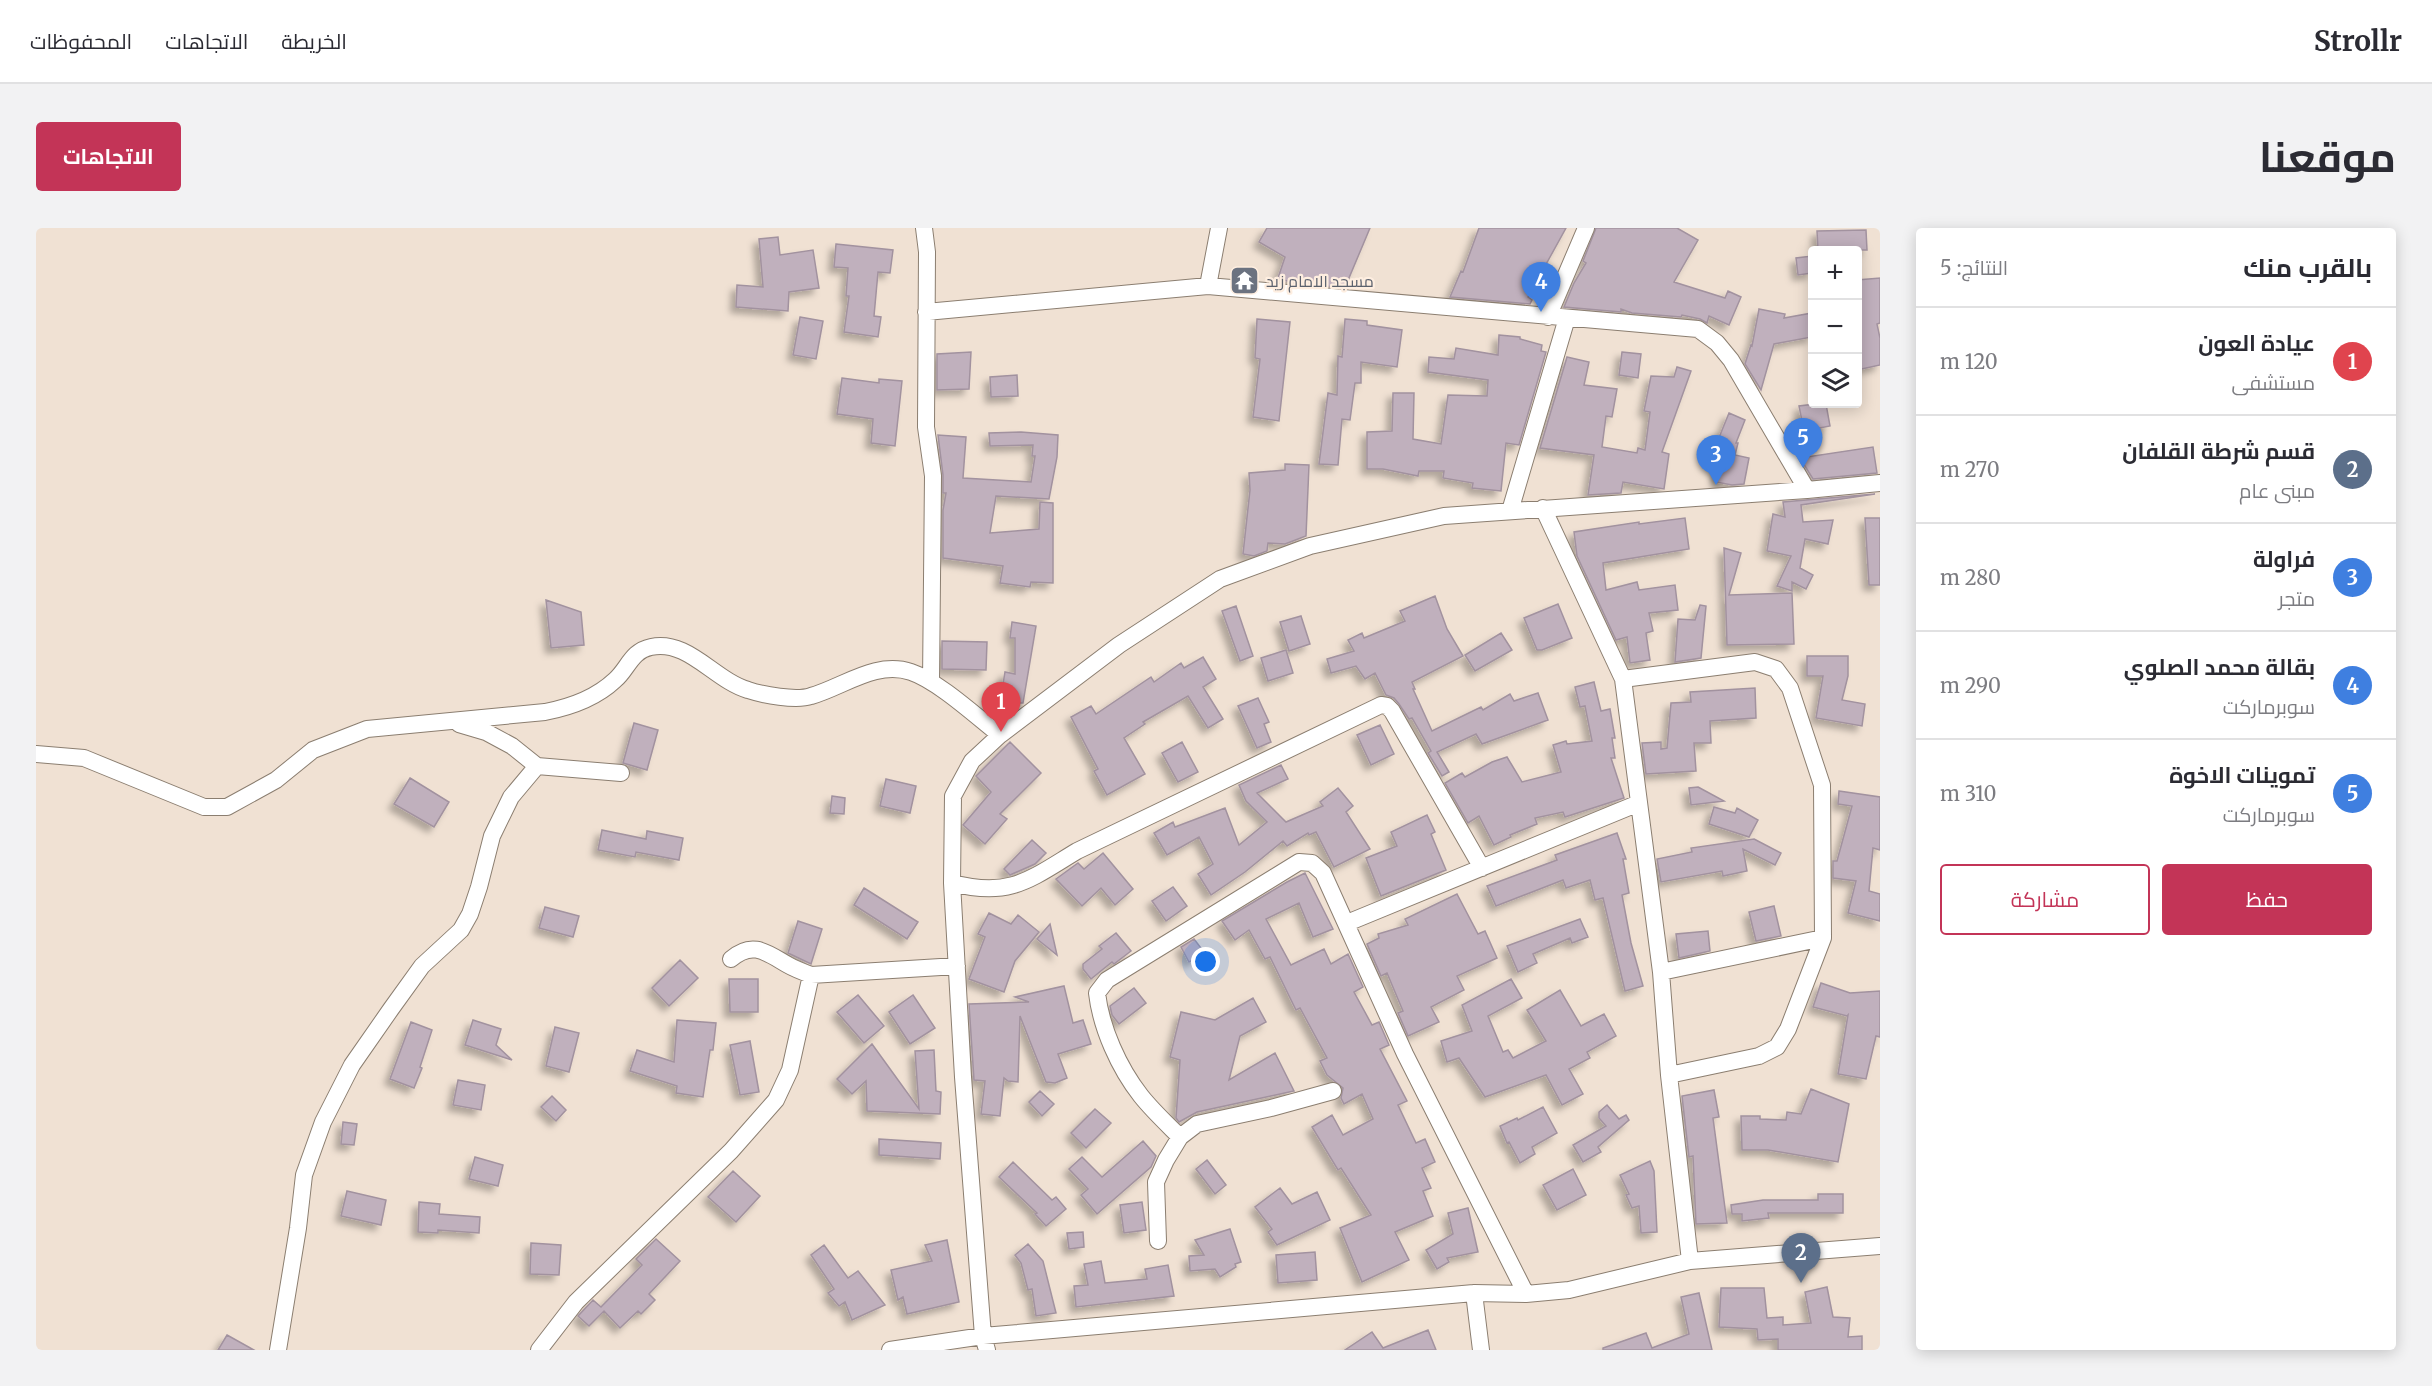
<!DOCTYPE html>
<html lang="ar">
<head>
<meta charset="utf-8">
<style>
  body { margin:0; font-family:Merriweather,Cairo,serif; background:#f2f2f3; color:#2b2b33; direction:rtl }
  .controls { position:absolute; right:18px; top:18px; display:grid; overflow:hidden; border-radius:6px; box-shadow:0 3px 15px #0003 }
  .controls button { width:54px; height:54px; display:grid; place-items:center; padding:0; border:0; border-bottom:2px solid #e1e1e2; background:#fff; color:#2b2b33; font:30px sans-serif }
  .you { position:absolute; left:1170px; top:734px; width:21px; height:21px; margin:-15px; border:4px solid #fff; border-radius:50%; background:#1a73e8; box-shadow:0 0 0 9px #1a73e833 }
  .badge { display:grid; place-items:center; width:39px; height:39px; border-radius:50%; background:#c33457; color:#fff; font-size:20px; font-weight:700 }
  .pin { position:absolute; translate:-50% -50px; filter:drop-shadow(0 2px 3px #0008) }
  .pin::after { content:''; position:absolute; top:32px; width:21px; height:18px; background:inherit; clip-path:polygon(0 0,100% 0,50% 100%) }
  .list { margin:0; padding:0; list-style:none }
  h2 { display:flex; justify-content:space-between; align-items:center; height:78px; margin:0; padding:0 24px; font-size:26px }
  h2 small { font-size:20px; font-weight:400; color:#7c7c81 }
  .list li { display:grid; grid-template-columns:39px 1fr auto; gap:18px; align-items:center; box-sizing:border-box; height:108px; padding:0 24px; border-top:2px solid #e1e1e2 }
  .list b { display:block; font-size:22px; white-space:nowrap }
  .list p { margin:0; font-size:20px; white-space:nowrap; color:#7c7c81 }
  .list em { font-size:20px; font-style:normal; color:#7c7c81 }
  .actions { display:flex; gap:12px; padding:18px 24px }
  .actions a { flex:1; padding:14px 0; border:2px solid #c33457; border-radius:6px; text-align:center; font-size:21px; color:#c33457 }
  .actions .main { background:#c33457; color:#fff }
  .icon { flex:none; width:33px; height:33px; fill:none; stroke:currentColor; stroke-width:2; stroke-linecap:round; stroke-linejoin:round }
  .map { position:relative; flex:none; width:1844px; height:1122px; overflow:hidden; direction:ltr; border-radius:6px }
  header { display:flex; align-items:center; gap:36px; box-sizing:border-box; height:84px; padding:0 30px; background:#fff; border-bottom:2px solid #e1e1e2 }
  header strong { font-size:28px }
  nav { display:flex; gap:33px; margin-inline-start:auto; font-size:21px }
  .intro { display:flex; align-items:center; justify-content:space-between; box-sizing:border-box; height:144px; padding:0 36px }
  h1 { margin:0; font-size:42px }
  .button { padding:15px 27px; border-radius:6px; background:#c33457; color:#fff; font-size:21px; font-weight:700 }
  main { display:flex; gap:36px; padding:0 36px }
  aside { flex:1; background:#fff; border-radius:6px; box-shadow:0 3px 15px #0003 }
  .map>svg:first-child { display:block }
  .building { fill:#c0b0bd; stroke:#a2929f; stroke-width:1.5; filter:url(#shadow) }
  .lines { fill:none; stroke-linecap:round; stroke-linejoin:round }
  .minor-casing { stroke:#8b7e70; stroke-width:18 }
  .minor { stroke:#fff; stroke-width:16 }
  .labels { text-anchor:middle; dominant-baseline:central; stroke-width:4.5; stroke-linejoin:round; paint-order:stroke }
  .worship-label { font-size:16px; fill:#5b616d; stroke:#feeee0; text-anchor:start }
</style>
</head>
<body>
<header>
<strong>Strollr</strong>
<nav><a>الخريطة</a><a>الاتجاهات</a><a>المحفوظات</a></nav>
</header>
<div class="intro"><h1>موقعنا</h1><a class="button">الاتجاهات</a></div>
<main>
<aside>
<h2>بالقرب منك<small>النتائج: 5</small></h2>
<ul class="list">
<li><span class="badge" style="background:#e0444e">1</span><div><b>عيادة العون</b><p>مستشفى</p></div><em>120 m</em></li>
<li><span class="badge" style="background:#5c6f8a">2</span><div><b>قسم شرطة القلفان</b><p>مبنى عام</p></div><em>270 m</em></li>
<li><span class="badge" style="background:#3f7fe0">3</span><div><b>فراولة</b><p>متجر</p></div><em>280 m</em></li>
<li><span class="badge" style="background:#3f7fe0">4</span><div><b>بقالة محمد الصلوي</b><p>سوبرماركت</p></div><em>290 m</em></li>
<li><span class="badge" style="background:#3f7fe0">5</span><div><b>تموينات الاخوة</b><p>سوبرماركت</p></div><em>310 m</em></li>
</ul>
<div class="actions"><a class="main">حفظ</a><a>مشاركة</a></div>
</aside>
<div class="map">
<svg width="1844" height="1122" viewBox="0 0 1844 1122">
  <defs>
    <filter id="shadow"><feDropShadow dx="-5.5" dy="5.5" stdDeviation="3" flood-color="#0004"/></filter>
  </defs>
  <rect width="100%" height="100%" fill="#f0e1d3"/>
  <path class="building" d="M1231,0H1334L1313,50L1311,60L1257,55L1242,50L1249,29L1223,14Z
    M1443,0H1530L1492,69L1496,72L1494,76L1414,69L1425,43L1427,44Z
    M1560,0H1641L1662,12L1638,54L1689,70L1692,63L1705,69L1693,97L1673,88L1671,95L1664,91L1646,87L1645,89L1596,85L1585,81V84L1528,79L1538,55L1550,35L1547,33Z
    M1830,2L1831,22H1782L1781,3Z
    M742,9L744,27L777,22L783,60L753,64L752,83L700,79L701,57L727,59L723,11Z
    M800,16L857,22L854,45L842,44L838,88L845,89L842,109L808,104L813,68H810L812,40L798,39Z
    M1776,28V45L1762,47L1760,30Z
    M1844,50V95L1841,96L1844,110V137L1821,142V52Z
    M1723,81L1749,86L1748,90L1776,85V109L1738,116L1725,162L1709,136L1715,117L1716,118Z
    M764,89L787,93L780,131L757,127Z
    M1221,91L1254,94L1243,193L1217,189L1224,131L1219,130Z
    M1309,91L1331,93V97L1366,102L1361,139L1325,134V155H1319L1314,192L1306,191L1302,237L1283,236L1292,165L1301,167L1302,128L1306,129Z
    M1463,107L1484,109V111L1506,117L1505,123L1510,124L1483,217L1470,215L1465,263L1436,260L1437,255L1407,250L1408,243H1383L1382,248L1347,241H1331V204L1356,203L1357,165H1378L1377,211L1405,216L1412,167L1451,168L1452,152L1392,144L1393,129L1418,131L1420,120L1462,127Z
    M935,124L933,161L901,162V126Z
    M1586,124L1605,126L1602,150L1583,147Z
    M1531,129L1553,134L1548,157L1581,161L1576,189L1570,188L1566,219L1601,225L1602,220L1609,222L1614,184L1608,183L1615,148L1638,149L1641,139L1655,143L1626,224L1633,226L1628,261L1587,254L1585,265L1552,267L1558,227L1504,220Z
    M981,147L982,168L955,169L954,149Z
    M806,150L843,155V151L866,153L859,218L835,215L837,191L801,186Z
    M1779,176H1790L1794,198L1768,203L1763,178Z
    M1693,185L1709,192L1700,215H1702L1699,227L1713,230L1708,256L1696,257L1680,254L1685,224L1678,222Z
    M985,204L1022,207L1021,229L1013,271L960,268L954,305L1003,301L1004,274L1017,275V355L995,354L994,359L964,355L967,338L907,330V282L910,265H907V247L902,207L930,209L927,250L995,254L999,228H996L997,217L954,218L953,205Z
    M1837,219L1841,245L1777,251L1764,230Z
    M1249,236L1273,237L1270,308L1249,316L1232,315L1231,323L1218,328L1207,326L1214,262L1213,245L1249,242Z
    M1839,266L1765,277L1767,294L1797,292L1792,316L1769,311L1764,340L1777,347L1770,361L1756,354V363L1741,358L1755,328L1731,323L1737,286L1749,289L1747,274Z
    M1649,290L1653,321L1567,335L1570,362L1601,354L1603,362L1639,357L1642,382L1613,385L1617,403L1610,405L1614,432L1594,435L1591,409L1580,412L1541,328L1538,304L1603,294V296Z
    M1829,290H1844V357H1833Z
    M1688,320L1705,325L1693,367L1756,365L1758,416L1691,417Z
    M1399,368L1411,401L1427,428L1376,454L1379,461H1377L1396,503L1445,479L1447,482L1474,466L1478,473L1502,465L1512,492L1446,516L1440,506L1401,524L1413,544L1406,548L1392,525L1395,523L1376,490L1373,491L1363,476L1358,470L1350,467L1339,445L1329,451L1320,438L1295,445L1291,431L1318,423L1312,412L1326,405L1328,410L1369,393L1364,383Z
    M510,372L545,384L548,417L515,420Z
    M1522,376L1536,410L1506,422H1501L1488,390Z
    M1664,377L1670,378L1665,430L1639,434L1642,391L1659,392Z
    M1200,378L1217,428L1204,433L1186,383Z
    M1265,388L1274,416L1253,423L1244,394Z
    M976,394L1000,398L987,475H980V464L966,462L969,444L979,446V410H974Z
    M1465,405L1476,422L1439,443L1429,427Z
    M906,413L951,414L950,442L906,441Z
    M1250,422L1257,445L1232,453L1225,430Z
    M1771,428H1812V448L1806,472L1829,476L1826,498L1780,490L1787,448H1771Z
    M1167,429L1180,451L1167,459L1187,491L1172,500L1152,468L1107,494L1109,496L1088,510L1109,546L1071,567L1058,543L1062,541L1035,489L1055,478L1060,486L1115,449L1118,454L1145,435L1148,440Z
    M1558,454L1565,483L1574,481L1579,510H1576L1579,530H1575L1588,570L1529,589L1527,584L1499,590L1501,596L1474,607L1475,609L1458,617L1443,588L1432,595L1409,555L1426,545L1429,549L1456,534L1471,529L1486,554L1525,544L1517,517L1530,513L1531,516L1556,513L1549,478L1544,479L1539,459Z
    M1719,460L1720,490L1674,493L1675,515H1658L1660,543L1610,546L1606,515L1625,514V521L1631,520L1635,475L1655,474L1654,464Z
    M1222,470L1233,494L1228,496L1235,514L1221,520L1202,478Z
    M598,495L622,502L611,542L587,535Z
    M1344,497L1358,526L1335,537L1321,507Z
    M974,514L1005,545L964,586L971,591L949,616L927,597L955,564L940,548Z
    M1146,514L1162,544L1142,554L1126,525Z
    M1245,537L1252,551L1221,565L1250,594L1287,578L1284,574L1302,560L1317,578L1310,584L1334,621L1298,639L1280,604L1273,607L1272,605L1251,618L1247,613L1209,644L1175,667L1162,646L1177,636L1163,609L1131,627L1118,605L1137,594L1139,599L1189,580L1203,617L1231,594L1210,573L1203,557Z
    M374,550L413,574L398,599L358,576Z
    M850,551L880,558L874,585L844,578Z
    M1662,559L1688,573L1655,577L1653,560Z
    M1803,563L1844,569V622L1837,620L1833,663L1844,666V693L1812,685L1820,653L1797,650V633H1801L1816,578L1802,576Z
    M796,568L809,570L808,586L794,585Z
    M1678,579L1699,585L1701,580L1722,592L1713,609L1673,596Z
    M1391,587L1399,604L1395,606L1410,642L1345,668L1330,630L1361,618L1355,604Z
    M566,602L610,611L611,603L647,610L643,632L600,624L599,629L562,622Z
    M1581,605L1590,631H1587L1593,665L1586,667L1595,715L1607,758L1589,763L1567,670L1559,672L1554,652L1530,660L1527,652L1460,678L1451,658L1521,632L1519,627Z
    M1718,611L1745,625L1739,637L1707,621L1711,643L1687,648L1686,643L1625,654L1621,631L1656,624L1655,620Z
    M996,612L1010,625L999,636L974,647L968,641Z
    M1067,625L1097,661L1079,677L1065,660L1046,678L1020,651L1042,635L1048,641Z
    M1269,645L1297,701L1277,709L1263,675L1230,691L1255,737L1288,721L1295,736L1312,726L1327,759L1318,764L1336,797L1343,794L1353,817L1344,821L1371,873L1362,877L1380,915L1389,911L1399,934L1386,940L1395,960L1387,963L1397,988L1359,1004L1373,1032L1326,1054L1304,1000L1335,987L1305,940L1302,942L1276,899L1296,887L1307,907L1337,891L1326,866L1308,876L1305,870L1307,860L1291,847L1284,833L1291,830L1264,780L1260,782L1234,729L1229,731L1213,702L1199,712L1186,693L1251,654Z
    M1137,659L1151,678L1130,693L1116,673Z
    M828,660L882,694L871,711L818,677Z
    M1421,666L1442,706L1449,703L1461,730L1421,748L1428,762L1395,779L1403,794L1372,808L1362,785L1367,783L1351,745L1345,748L1331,716L1343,710L1342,706L1372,697L1369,691Z
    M1738,678L1745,708L1720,713L1713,684Z
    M509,679L543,688L537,709L503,700Z
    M953,685L975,696L982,687L1003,704L979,733L968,764L933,751L949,709L942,706Z
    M1544,691L1552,709L1536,715L1534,710L1497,726L1501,735L1482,744L1471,718Z
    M762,693L786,701L775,736L752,725Z
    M1014,696L1021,727L1001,711Z
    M1672,703L1674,723L1643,730L1640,706Z
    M1080,705L1095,723L1078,736L1076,734L1055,751L1047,741V736L1066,721L1063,718Z
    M1158,711L1165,720L1162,722L1165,728L1153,734L1145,719Z
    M644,732L662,750L633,778L616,760Z
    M693,751H722V784H694Z
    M1475,751L1486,770L1452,788L1467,824L1472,822L1477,830L1510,813L1491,782L1524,762L1545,798L1568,786L1580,808L1551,824L1554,830L1533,841L1547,866L1526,877L1510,847L1449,869L1423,830L1411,834L1405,813L1436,803L1426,777Z
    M1785,755L1814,765L1844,763V809L1840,808L1830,851L1802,846L1812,787L1811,788L1777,779Z
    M1028,758L1037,795L1047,792L1055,816L1022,826L1031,850L1019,855L1010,854L984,788L982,854L972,853L968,850L964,888L945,886L949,853L938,852L933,776L993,774L979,769Z
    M1098,760L1110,775L1083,796L1076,787L1074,778Z
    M822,767L848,798L828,815L801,784Z
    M877,767L899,800L874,816L853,784Z
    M1217,770L1230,794L1204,808L1193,852L1239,825L1258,863L1161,884L1143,894L1140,890L1144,832L1134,829L1145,784L1179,792Z
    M437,792L465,801L460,817L476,832L429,817Z
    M641,792L680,795L677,822H674L667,869L640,865L641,858L594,843L601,822L638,834Z
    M375,794L396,802L384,839L386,840L378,860L354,851Z
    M519,799L543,805L533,844L510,838Z
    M714,813L723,864L704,867L694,817Z
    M836,816L883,881L879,823L898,822L900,863L905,864L904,886L831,883L830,853L816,866L801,851Z
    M422,852L449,857L445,882L417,877Z
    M1775,861L1813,876L1802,934L1732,922H1706L1705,888H1724V891L1750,892L1751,884L1765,886Z
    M1678,862L1683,889L1677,890L1691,995L1660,996L1657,928L1653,929L1646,868Z
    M1004,863L1018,876L1006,888L993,874Z
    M516,868L530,882L520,893L505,879Z
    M1571,877L1583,891L1590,887L1593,892L1562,919L1565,924L1547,934L1537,917L1570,898L1563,890V884Z
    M1507,879L1521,905L1496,919L1499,926L1484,935L1473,914L1471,915L1464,898L1481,890L1482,892Z
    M1059,881L1075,895L1050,920L1035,905Z
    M307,894L321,896L318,917L305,916Z
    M843,911L905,915L904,931L843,927Z
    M1107,913L1120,928L1115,939L1061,986L1045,967L1052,961L1033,941L1046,929L1066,949Z
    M439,929L467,937L462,958L433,951Z
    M1171,932L1190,957L1179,966L1160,941Z
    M1614,933L1618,943L1621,1004L1605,1005L1603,978L1596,980L1590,967L1593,966L1584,947Z
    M977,934L1016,972L1020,969L1030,981L1010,998L999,986L1001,985L963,949Z
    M1537,941L1550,967L1521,982L1507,957Z
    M697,943L724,968L700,994L672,969Z
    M1244,960L1256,976L1281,964L1294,992L1241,1017L1232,1004L1236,1001L1219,979Z
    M311,963L350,972L345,997L305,988Z
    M1782,966H1807V985H1732L1733,990L1706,993V986H1696L1695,977L1727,972H1782Z
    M383,974L404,976L403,986L444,989L443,1005L402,1002V1005L382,1004Z
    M1106,974L1110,1002L1088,1005L1084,977Z
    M1432,980L1442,1024L1411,1030L1413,1034L1401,1041L1390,1022L1417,1006L1412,985Z
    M1194,1001L1205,1034L1199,1036L1200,1039L1184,1049L1179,1041L1154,1043L1153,1028L1168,1027L1159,1012Z
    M1047,1004L1048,1019L1033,1021L1031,1005Z
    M620,1011L644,1033L613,1066L619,1072L605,1086L602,1083L584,1100L568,1083L553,1098L542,1088L557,1072L565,1079L606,1037L600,1031Z
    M911,1012L923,1074L871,1086L867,1069L862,1072L855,1042L896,1033L889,1017Z
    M495,1015L525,1017L523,1047L494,1046Z
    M992,1016L1007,1033L1020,1085L1000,1088L996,1061L992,1062L985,1035L979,1027Z
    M788,1017L812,1050L822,1043L849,1077L816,1092L809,1074L803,1078L792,1065L798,1061L775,1027Z
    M1279,1024L1281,1052L1242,1055L1240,1027Z
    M1065,1033L1069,1055L1111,1051L1109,1041L1132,1037L1138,1068L1040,1079L1038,1058L1052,1057L1048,1036Z
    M1791,1059L1797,1089L1814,1090L1812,1109L1826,1108V1122H1742V1111L1722,1112L1721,1101L1683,1099L1685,1060H1728L1731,1090L1747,1089V1097L1775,1095L1769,1064Z
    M1663,1065L1676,1122H1567V1120L1610,1105L1616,1120L1653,1106L1645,1069Z
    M1392,1102L1400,1122H1309L1336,1104L1347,1120Z
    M191,1107L218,1122H182Z"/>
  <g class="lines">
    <defs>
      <path id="minor" d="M888,0L891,24L890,199L897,248L895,454
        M1172,58L1662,101L1681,115L1695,132L1771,262
        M890,84L1172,58L1183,0
        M1512,89L1550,0
        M1507,280L1587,451L1625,744L1633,847L1654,1033
        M1474,283L1531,90
        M1587,451L1719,434L1740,441L1754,460L1786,557L1787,710L1752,801L1741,819L1723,828L1633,847
        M423,496L450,504L476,518L501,538L585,545
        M0,526L48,530L168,579H191L240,552L277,522L331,501L509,484C535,479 560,470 579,452C592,441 595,423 615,419C652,411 678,452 712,462C727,467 760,473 775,468C807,459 840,432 875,444C902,453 941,489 964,507
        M916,655C974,670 993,652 1041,623L1345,477L1351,478L1356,483L1446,640
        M1311,695L1603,575
        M695,731C717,712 731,725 752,737C759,741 767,744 775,747L921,738
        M1625,744L1787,710
        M1144,909C1131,896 1117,883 1105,868C1083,840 1065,800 1061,765L1071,752L1263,634L1276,635L1287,645L1369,826L1490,1066
        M1122,1013L1120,954L1130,932L1144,909L1161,896L1235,880L1297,863
        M1438,1065L1445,1122
        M242,1122L262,1000L268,947L287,894L316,837L355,781L386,738L425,702L434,686L443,659L456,608L475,569L501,538
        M503,1122L540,1074L695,923L740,872L754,842L775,747
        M854,1122L947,1108L1438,1065L1490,1066L1533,1062L1654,1033L1844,1018
        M951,1122L947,1108L927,849L916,655L917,568L936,533L964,507L1083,417L1184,351L1274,318L1408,288L1771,262L1844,255"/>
    </defs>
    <use href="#minor" class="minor-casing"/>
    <use href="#minor" class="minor"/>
  </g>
  <defs>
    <symbol id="temple-square" viewBox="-11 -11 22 22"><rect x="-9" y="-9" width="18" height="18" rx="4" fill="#6b7280" stroke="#feeee0"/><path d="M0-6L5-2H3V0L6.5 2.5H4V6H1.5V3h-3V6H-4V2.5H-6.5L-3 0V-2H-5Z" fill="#fff"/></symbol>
  </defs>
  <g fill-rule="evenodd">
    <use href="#temple-square" x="1192" y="36" width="33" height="33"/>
  </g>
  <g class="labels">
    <g class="worship-label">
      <text x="1230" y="53">مسجد الامام زيد</text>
    </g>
  </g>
</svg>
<div class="controls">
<button>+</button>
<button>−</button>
<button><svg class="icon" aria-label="layers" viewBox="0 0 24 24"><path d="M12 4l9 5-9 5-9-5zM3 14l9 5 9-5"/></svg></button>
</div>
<div class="you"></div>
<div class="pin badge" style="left:965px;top:504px;background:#e0444e">1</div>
<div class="pin badge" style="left:1765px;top:1055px;background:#5c6f8a">2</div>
<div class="pin badge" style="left:1680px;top:257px;background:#3f7fe0">3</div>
<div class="pin badge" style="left:1505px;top:84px;background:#3f7fe0">4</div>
<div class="pin badge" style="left:1767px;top:240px;background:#3f7fe0">5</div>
</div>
</main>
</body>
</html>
